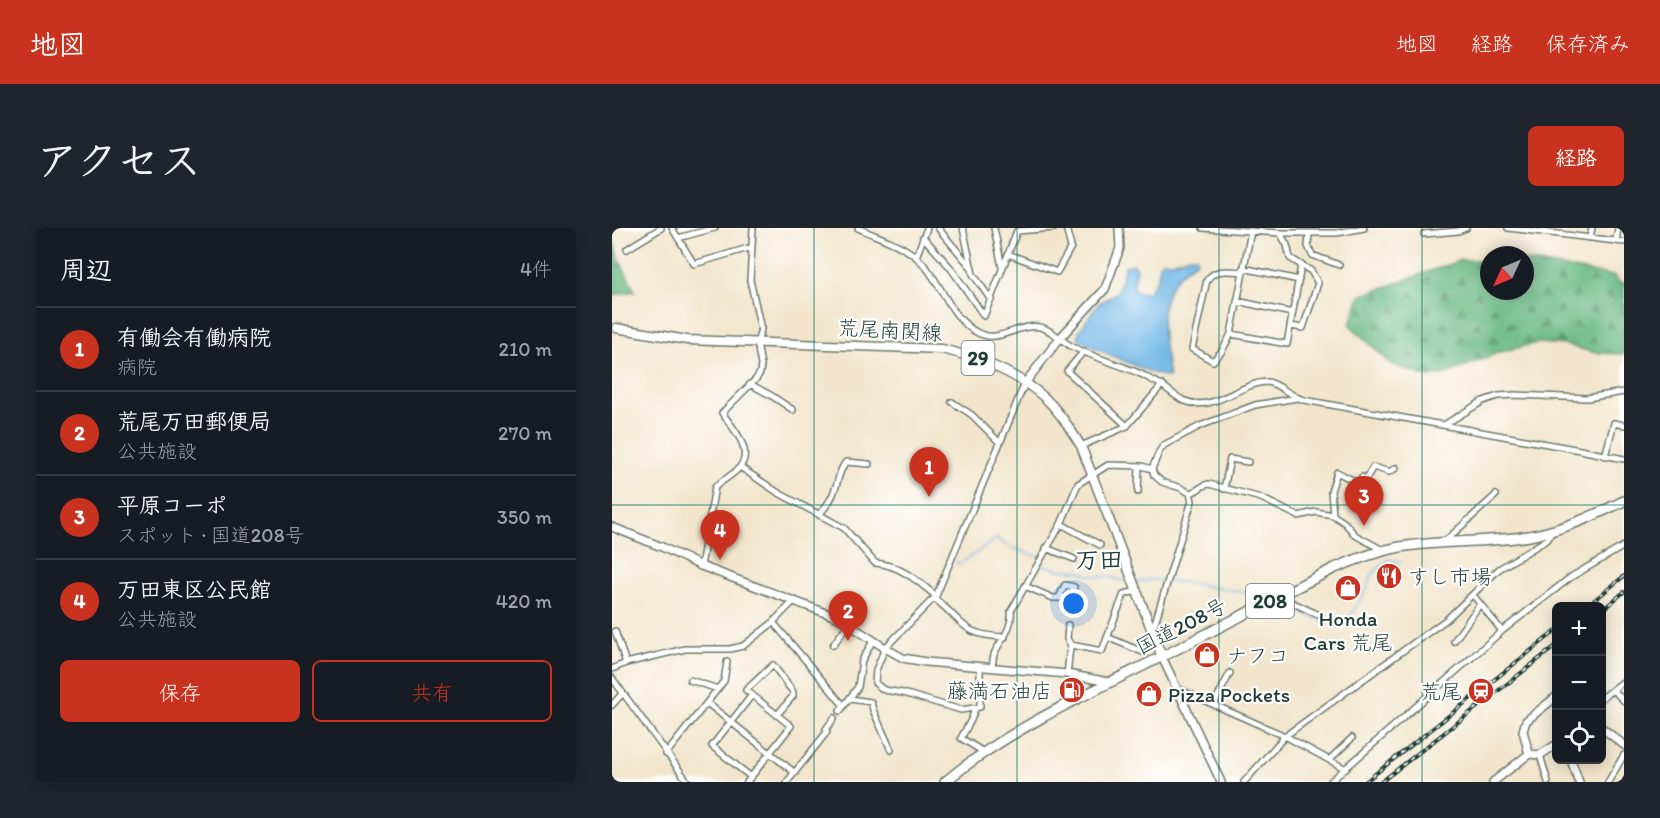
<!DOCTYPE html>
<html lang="ja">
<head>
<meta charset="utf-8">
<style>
  body { margin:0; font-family:Itim,"Klee One",sans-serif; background:#20242c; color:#f1f3f6 }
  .controls { position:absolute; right:18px; bottom:18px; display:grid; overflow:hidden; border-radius:9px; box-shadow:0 3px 15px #0003 }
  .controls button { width:54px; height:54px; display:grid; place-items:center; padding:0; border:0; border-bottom:2px solid #363941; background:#171b24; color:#f1f3f6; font:30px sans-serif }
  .compass { position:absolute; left:868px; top:18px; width:54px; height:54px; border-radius:50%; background:#171b24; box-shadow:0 3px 15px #0003; rotate:226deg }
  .you { position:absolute; left:462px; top:376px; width:21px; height:21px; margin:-15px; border:4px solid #fff; border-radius:50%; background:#1a73e8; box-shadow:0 0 0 9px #1a73e833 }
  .badge { display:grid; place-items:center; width:39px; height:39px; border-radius:50%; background:#c8321e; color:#fff; font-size:20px; font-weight:700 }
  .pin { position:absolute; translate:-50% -50px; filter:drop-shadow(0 2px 3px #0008) }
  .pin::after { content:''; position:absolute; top:32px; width:21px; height:18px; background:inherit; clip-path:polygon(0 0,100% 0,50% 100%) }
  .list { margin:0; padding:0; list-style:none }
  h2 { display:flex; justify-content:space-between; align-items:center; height:78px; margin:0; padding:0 24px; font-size:26px }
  h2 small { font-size:20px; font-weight:400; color:#9ea1a6 }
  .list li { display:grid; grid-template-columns:39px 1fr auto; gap:18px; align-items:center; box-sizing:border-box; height:84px; padding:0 24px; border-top:2px solid #363941 }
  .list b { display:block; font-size:22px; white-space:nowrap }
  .list p { margin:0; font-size:20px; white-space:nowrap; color:#9ea1a6 }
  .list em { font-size:20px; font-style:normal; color:#9ea1a6 }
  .actions { display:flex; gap:12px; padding:18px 24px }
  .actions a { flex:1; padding:14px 0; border:2px solid #c8321e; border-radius:9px; text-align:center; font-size:21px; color:#c8321e }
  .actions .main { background:#c8321e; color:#fff }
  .icon { flex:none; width:33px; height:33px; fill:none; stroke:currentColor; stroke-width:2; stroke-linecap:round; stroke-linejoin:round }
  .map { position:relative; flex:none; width:1012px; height:554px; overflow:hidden; border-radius:9px }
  header { display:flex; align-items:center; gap:36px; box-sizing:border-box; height:84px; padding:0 30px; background:#c8321e; color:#fff }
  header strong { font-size:28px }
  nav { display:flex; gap:33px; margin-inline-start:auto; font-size:21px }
  .intro { display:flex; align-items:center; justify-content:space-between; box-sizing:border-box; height:144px; padding:0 36px }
  h1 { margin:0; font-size:42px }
  .button { padding:15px 27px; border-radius:9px; background:#c8321e; color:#fff; font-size:21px; font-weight:700 }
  main { display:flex; gap:36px; padding:0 36px }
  aside { flex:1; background:#171b24; border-radius:9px; box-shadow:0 3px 15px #0003 }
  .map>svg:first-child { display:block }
  .forest { fill:url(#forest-firs); stroke:#447a5b; stroke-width:1.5 }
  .water { fill:#6db5e5; stroke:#46798c; stroke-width:1.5 }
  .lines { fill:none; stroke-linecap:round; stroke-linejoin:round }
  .stream { stroke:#6db5e5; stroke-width:1.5 }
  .street-casing { stroke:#697869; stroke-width:8 }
  .secondary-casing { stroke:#697869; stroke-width:10 }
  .primary-casing { stroke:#697869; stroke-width:11 }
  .highway-casing { stroke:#697869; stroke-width:12 }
  .street { stroke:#fff; stroke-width:5 }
  .secondary { stroke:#fff; stroke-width:7 }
  .primary { stroke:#fff; stroke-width:8 }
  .highway { stroke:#fff; stroke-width:9 }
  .rail-casing { stroke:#1f3d34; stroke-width:4 }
  .rail { stroke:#fff; stroke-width:1.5; stroke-dasharray:4.5; stroke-linecap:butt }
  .grid { fill:none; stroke:#0f766e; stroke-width:1.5; stroke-opacity:0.55 }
  .labels { text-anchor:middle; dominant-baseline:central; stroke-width:4.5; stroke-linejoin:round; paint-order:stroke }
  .shield { fill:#fff; stroke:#627771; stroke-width:1.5 }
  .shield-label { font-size:20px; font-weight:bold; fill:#1f3d34 }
  .street-label { font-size:21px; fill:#1f3d34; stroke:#fff }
  .poi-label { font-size:21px; fill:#1f3d34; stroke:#fff; text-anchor:start }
  .quarter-label { font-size:24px; font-weight:bold; fill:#1f3d34; stroke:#fff }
</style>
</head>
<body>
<header>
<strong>地図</strong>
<nav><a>地図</a><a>経路</a><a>保存済み</a></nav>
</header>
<div class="intro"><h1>アクセス</h1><a class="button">経路</a></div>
<main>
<aside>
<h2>周辺<small>4件</small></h2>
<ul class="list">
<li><span class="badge">1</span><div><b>有働会有働病院</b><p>病院</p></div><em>210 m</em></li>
<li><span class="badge">2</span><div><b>荒尾万田郵便局</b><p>公共施設</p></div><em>270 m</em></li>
<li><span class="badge">3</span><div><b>平原コーポ</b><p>スポット · 国道208号</p></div><em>350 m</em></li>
<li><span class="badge">4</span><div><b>万田東区公民館</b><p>公共施設</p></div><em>420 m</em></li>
</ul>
<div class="actions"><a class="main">保存</a><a>共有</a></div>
</aside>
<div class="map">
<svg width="1012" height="554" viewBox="0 0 1012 554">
  <defs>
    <pattern id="forest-firs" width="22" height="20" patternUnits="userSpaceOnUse" patternTransform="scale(1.5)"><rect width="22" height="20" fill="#68b882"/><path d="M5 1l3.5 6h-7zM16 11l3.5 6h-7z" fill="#55976b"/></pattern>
  </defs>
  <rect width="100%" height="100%" fill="#fff"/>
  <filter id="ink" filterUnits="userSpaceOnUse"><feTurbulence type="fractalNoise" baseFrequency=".0167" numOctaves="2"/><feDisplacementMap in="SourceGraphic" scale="12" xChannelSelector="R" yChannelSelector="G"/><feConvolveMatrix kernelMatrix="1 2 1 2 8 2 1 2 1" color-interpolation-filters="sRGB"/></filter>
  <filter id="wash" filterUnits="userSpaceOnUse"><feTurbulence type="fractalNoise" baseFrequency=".008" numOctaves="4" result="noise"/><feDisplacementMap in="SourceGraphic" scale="24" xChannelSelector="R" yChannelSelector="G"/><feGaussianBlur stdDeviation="1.35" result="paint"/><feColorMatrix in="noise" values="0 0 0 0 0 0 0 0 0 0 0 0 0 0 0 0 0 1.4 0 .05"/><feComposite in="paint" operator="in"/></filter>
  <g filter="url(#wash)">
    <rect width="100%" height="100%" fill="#f2e5cc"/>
    <path class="forest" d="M0,8L6,29L23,63L0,67Z
      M849,32H877V63H913V33L1002,48L1008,55H1012V126L984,125L954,117L926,115L888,124L834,146L816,149L779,136L738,97L748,68Z"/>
    <path class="water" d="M578,28H584L585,33C538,61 550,103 557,149C546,149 475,118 466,110L467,103L486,76L505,64L513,38L521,36L525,42L522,54V62L531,65L536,64L546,50L547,36L551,33L560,34Z"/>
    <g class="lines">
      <path class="stream" d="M344,334L348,336L384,311L401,320L427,329
        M428,336L448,342L466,343L481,348L497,349L516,354
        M524,354L539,352L569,354L655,368
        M665,373L693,386L729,399L743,381L755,360L759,348L776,331L788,334"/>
    </g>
  </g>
  <g filter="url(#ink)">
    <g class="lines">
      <defs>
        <path id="street" d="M60,0L82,36L140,19
          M246,0C265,9 287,15 303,28C329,49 336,90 366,105C387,116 406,95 428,99C441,102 448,112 459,118C482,130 507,136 531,147C537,151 545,154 551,158C558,163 565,170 573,173C602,185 629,154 656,154C665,155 680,169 692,172L963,221L1012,231
          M326,0L358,38
          M351,0L361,46L379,72
          M382,0L390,39
          M591,0L668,5H725L752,0
          M896,0L1012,14
          M668,5L675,17L678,30L699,43L706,55L691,100L678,98
          M697,5L696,18L700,27L727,37
          M812,6L846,3L854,0
          M311,9L338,39L372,88L405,3L442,0
          M66,10L103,0
          M978,10L980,0
          M1004,13L1006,0
          M15,21L49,0
          M396,26L445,44L459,19L454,0
          M304,29L315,0
          M631,40L687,52
          M631,44C618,43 603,40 595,52L580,121L601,133L610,123L619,106L639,3
          M625,73L680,85
          M619,106L675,116L689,38
          M472,123L455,143L515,198
          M138,156L160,168L181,182
          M340,174L360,187L387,214
          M832,197L871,173L886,168L903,167L975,170L1012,164
          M469,218L515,198L550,157
          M993,228L1002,195L1012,197
          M128,239L165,264L232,300L263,335C288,337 306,353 324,368
          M612,261L618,231L636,234
          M526,264L527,238
          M578,265L569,260L550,254L542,247L540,241L547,224L552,217L588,198L643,177L685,170
          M207,287C214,279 220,271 223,261C227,251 227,242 234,234L257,236
          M721,287L719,263L725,244L746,255L750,249L754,251L761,239L777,244L784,240
          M449,296L488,317
          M832,314L884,267
          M434,320L462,331
          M89,338L103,259C110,253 119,248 126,241C144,223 120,199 110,185L144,151L148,145L149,137L145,115L149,101L138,52L141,0
          M413,358L441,370H458L462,359L453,357L447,370
          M861,367L890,403
          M666,368L707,387
          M323,371C354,395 348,407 393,409
          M161,394L232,478
          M539,399L542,398L580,273L578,265C585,264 589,257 597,256L649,270L686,288L704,284L721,287L733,295L743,307L767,320L768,324
          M3,403L14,435
          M495,409L533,425
          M842,413L868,376
          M221,417L237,395
          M459,417L490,423L512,366L525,363
          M368,438V479L349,482L291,465L272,462L263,455L264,442L273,420L324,368L413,155
          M380,438C381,434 381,428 383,424C390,411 401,399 399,383L449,296L466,256L496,237L530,238L540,241
          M0,441L14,435L73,421H118L131,418L158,397L182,373
          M455,446C457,435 456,427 459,417L455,411L456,397
          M0,450L76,554
          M78,452L106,461
          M564,460L673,508L732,540
          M1001,462L1012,473
          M990,470L1012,453
          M238,471L259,474L261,482L279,522
          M95,475L183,545
          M602,476L618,445
          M0,477L10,466
          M363,481L359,492L349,510L373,525
          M228,483L246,459L250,432L261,413
          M54,526L112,453L115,434
          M928,527L936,554
          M717,532L740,510
          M139,549L100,518L140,467
          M135,554L179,498L134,462L161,437L181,464V468L165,487
          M175,554L215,504L214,501L222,490
          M632,554L673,508L835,391L887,341L936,311L940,303
          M718,554L890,403L959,349L1012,318
          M996,554L1012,527"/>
        <path id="secondary" d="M413,155L448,110L493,61L508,20L507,0
          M0,299L50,319L89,338L227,390L273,420L291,430L314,434L455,446L497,454
          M550,429L609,554
          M990,500L1012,517
          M917,526L911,503L914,493L945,468
          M959,532L967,554
          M881,554L917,526L928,527L945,516"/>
        <path id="primary" d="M4,100L75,112L330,121C367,130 404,144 433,170C448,184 458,201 469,218L550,429"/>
        <path id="highway" d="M333,554C393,503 479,464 549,429C607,400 664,369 723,340C744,331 766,323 788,319C831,312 875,315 917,308C951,302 981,288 1012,273"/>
      </defs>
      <use href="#street" class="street-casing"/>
      <use href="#secondary" class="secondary-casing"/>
      <use href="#primary" class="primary-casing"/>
      <use href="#highway" class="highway-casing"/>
      <use href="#street" class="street"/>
      <use href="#secondary" class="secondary"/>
      <use href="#primary" class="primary"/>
      <use href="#highway" class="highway"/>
      <defs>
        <path id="rail" d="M974,379L1012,348
          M990,382L1012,364
          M753,554L945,402
          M769,554L945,417"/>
      </defs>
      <use href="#rail" class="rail-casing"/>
      <use href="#rail" class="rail"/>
    </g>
  </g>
  <path class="grid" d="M202,0V554M405,0V554M607,0V554M810,0V554M0,277H1012"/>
  <defs>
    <symbol id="restaurant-disc" viewBox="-11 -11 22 22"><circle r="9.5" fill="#c8321e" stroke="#fff"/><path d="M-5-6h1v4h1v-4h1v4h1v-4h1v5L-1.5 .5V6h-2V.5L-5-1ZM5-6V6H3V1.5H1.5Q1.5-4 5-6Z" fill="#fff"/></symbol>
    <symbol id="shop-disc" viewBox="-11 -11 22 22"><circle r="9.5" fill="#c8321e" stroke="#fff"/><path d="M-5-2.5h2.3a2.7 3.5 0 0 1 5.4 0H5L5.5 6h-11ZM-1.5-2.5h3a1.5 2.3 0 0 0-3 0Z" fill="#fff"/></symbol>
    <symbol id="fuel-disc" viewBox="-11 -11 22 22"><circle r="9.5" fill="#c8321e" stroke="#fff"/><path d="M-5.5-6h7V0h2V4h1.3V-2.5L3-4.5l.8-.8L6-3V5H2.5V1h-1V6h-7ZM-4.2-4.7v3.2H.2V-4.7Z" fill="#fff"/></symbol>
    <symbol id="station-disc" viewBox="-11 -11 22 22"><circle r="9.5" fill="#c8321e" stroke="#fff"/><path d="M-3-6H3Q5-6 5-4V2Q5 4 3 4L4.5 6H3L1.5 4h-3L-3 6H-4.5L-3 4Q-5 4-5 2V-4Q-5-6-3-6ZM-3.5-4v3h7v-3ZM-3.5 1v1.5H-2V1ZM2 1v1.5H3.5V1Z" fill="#fff"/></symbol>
  </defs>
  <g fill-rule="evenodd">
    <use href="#restaurant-disc" x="762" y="333" width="30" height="30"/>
    <use href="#shop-disc" x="721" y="345" width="30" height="30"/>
    <use href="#shop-disc" x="580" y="412" width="30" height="30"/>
    <use href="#fuel-disc" x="445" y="447" width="30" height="30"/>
    <use href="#station-disc" x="854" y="448" width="30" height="30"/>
    <use href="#shop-disc" x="522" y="451" width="30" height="30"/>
  </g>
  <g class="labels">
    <g class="shield">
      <rect x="349.5" y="113" width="33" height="34" rx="4.5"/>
      <rect x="634" y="356" width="48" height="34" rx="4.5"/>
    </g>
    <g class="shield-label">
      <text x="366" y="130">29</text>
      <text x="658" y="373">208</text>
    </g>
    <g class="street-label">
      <text transform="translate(278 102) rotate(3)">荒尾南関線</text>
      <text transform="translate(569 398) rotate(-27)">国道208号</text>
    </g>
    <g class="poi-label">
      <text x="796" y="348">すし市場</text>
      <text x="736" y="390" text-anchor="middle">Honda<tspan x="736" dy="24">Cars 荒尾</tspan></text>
      <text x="614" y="427">ナフコ</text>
      <text x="440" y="462" text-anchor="end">藤満石油店</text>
      <text x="850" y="463" text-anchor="end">荒尾</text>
      <text x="556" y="466">Pizza Pockets</text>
    </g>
    <g class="quarter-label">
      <text x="487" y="331">万田</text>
    </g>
  </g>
</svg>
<div class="controls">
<button>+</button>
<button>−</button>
<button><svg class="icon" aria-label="locate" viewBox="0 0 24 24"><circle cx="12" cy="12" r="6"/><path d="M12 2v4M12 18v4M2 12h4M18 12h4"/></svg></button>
</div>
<svg class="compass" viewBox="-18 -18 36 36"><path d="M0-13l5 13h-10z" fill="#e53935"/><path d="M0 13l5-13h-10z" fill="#9ea1a6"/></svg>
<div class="you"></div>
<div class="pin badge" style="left:317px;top:269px">1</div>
<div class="pin badge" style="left:236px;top:413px">2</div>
<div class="pin badge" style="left:752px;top:298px">3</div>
<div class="pin badge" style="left:108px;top:332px">4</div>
</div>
</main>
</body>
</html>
